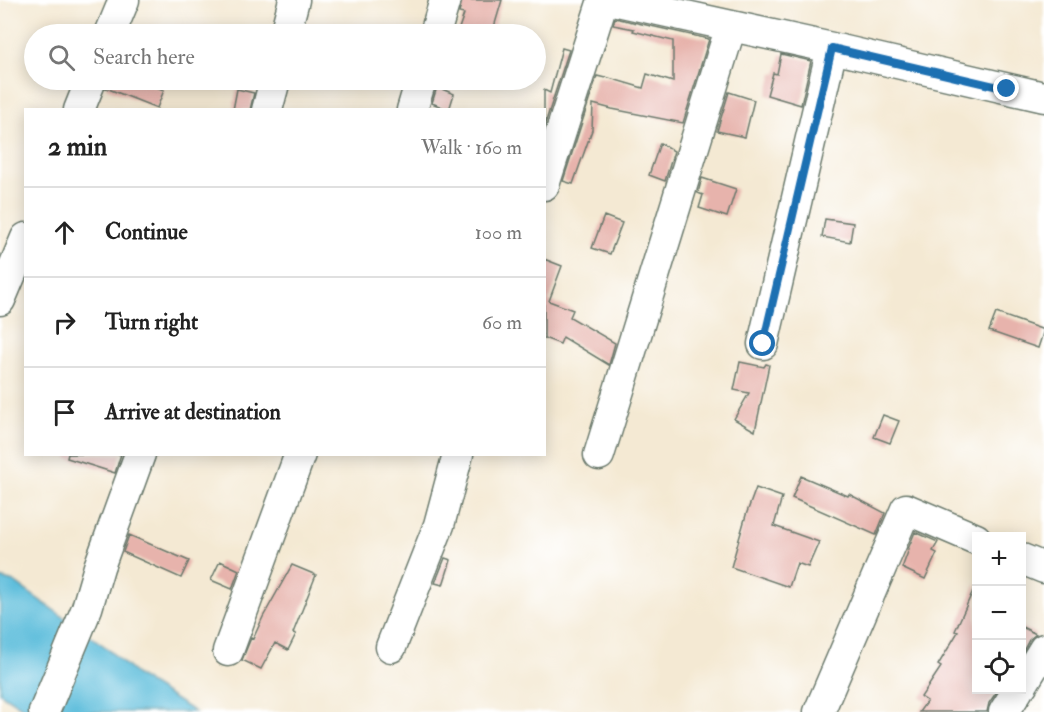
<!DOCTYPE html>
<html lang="en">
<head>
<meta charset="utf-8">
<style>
  body { margin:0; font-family:"IM FELL Double Pica",serif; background:#f6f6f6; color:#222 }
  .controls { position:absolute; right:18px; bottom:18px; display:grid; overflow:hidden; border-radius:0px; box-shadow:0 3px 15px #0003 }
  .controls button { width:54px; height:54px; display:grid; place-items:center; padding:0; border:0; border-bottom:2px solid #e0e0e0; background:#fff; color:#222; font:30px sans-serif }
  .stop { position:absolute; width:18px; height:18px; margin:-14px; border:4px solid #1f6fb2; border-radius:50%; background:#fff }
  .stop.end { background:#1f6fb2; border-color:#fff; box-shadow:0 2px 6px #0008 }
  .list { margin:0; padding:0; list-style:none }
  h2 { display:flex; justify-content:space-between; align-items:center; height:78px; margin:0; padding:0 24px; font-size:26px }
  h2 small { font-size:20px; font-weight:400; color:#767676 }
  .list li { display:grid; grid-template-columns:39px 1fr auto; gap:18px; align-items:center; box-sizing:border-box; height:90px; padding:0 24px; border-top:2px solid #e0e0e0 }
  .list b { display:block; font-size:22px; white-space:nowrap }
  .list em { font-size:20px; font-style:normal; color:#767676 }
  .icon { flex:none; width:33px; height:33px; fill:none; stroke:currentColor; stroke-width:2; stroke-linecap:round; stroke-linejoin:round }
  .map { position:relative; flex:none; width:1044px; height:712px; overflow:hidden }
  .search { position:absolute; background:#fff; box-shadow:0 3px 15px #0003; left:24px; top:24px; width:522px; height:66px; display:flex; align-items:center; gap:15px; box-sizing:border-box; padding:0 21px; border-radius:33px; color:#767676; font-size:22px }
  .panel { position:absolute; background:#fff; box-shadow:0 3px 15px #0003; left:24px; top:108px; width:522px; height:348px; border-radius:0px }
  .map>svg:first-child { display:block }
  .water { fill:#5dbddb; stroke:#3e7d88; stroke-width:1.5 }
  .building { fill:#e7b3ac }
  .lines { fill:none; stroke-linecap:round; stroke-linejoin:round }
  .minor-casing { stroke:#6a796c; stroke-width:33 }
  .minor { stroke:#fff; stroke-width:30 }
  .route { stroke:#1f6fb2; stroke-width:8 }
</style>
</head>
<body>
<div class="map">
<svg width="1044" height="712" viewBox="0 0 1044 712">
  <rect width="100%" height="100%" fill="#fff"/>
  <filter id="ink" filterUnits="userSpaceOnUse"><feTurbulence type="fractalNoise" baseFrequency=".0167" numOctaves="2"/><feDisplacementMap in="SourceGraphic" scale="12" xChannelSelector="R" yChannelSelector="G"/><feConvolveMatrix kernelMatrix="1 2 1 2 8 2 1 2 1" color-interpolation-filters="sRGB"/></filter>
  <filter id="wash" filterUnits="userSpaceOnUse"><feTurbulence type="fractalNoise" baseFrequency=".008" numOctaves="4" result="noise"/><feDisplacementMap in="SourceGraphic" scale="24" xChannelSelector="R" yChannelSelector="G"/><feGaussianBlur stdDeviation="1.35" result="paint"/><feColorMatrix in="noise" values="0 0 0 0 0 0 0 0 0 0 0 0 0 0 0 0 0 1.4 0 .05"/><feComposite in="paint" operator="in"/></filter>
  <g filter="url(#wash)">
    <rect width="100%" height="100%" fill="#f4e9d3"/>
    <path class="water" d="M0,578L14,582L103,645L139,677L195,712H29L0,693Z"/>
    <g id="blocks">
      <path class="building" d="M462,0H502L492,34H457L464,14L459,13Z
        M615,18L709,39L683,123L612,109L593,104L592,130L573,184L563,181L597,76L605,78L606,77L643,88L647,74L673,82V41L633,31L634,29L613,25Z
        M562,48L569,50L544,127V90L550,93Z
        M781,54L811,61L801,105L767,95L773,73L777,74Z
        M108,80H138L164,90L157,108L106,88Z
        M437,87L454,94L449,110L432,103Z
        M237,89L254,93L250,110H233Z
        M729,92L754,100L745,137L717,131Z
        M660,143L674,151L665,181L649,175Z
        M702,178L736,189L727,217L699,208L703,195L698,193Z
        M604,216L622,223L610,254L592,248Z
        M825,219L853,223L850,242L822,237Z
        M544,259L562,266L549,301L573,310L570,317L615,343L609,365L563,337L560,344L544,338Z
        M996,313L1044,330L1038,348L989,331Z
        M740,362L764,367L766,364L769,365L755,431L734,419L749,393L734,390Z
        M883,415L899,421L890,443L874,437Z
        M68,454H121L115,473L67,458Z
        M801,476L848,496L849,494L885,513L876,535L792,498Z
        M756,488L782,497L774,526L819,542L808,567L797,563L789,587L731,567L746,515Z
        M915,532L938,542L933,551L937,553L925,579L902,568L909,549H908Z
        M129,535L189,561L181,578L123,552Z
        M445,558L451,560L443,585L435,583Z
        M220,561L239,570L232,589L211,580Z
        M292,565L316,575L293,633L296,634L288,650L275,643L261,669L242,660L251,638L253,639L263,617Z
        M976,584V690H998L989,703L987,712H919L927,701L921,697L941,667L938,665L958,632L955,631Z
        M1022,627L1036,634L1029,640L1022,653Z"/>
    </g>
  </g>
  <g filter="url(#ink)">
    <use href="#blocks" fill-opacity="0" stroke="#6a796c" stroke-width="1.5"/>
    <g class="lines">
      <defs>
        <path id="minor" d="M613,0L832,48L1044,97
          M110,34L124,0
          M285,34L294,0
          M435,34L445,0
          M79,110L91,80
          M267,110L275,80
          M412,110L421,80
          M544,185L603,0
          M0,300L26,238
          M763,344L832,48
          M599,455L731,26
          M1022,559L1044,568
          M391,647L439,525L458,454
          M228,651L300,454
          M1022,685L1044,649
          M44,712L87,608L99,567L140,454
          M819,712L906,509L976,539
          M1004,712L1018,690"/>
      </defs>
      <use href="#minor" class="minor-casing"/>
      <use href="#minor" class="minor"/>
    </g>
  </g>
  <g class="lines" filter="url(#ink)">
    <path class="route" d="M763,344L832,48L1007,89"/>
  </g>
</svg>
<div class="controls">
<button>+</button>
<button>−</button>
<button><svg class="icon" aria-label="locate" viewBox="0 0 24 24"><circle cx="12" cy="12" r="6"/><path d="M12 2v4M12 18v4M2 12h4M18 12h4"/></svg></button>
</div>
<div class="stop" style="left:763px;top:344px"></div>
<div class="stop end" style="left:1007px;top:89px"></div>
<div class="search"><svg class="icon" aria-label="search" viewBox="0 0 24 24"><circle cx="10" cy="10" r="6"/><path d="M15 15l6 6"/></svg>Search here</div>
<section class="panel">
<h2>2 min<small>Walk · 160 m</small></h2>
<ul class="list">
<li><svg class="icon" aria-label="ahead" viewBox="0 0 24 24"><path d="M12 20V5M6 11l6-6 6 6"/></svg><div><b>Continue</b></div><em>100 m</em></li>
<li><svg class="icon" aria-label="right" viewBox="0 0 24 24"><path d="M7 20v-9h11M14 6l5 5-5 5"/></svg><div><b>Turn right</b></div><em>60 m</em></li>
<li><svg class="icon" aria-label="arrive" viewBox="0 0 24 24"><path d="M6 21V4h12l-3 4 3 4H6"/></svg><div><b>Arrive at destination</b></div></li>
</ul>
</section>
</div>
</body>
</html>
